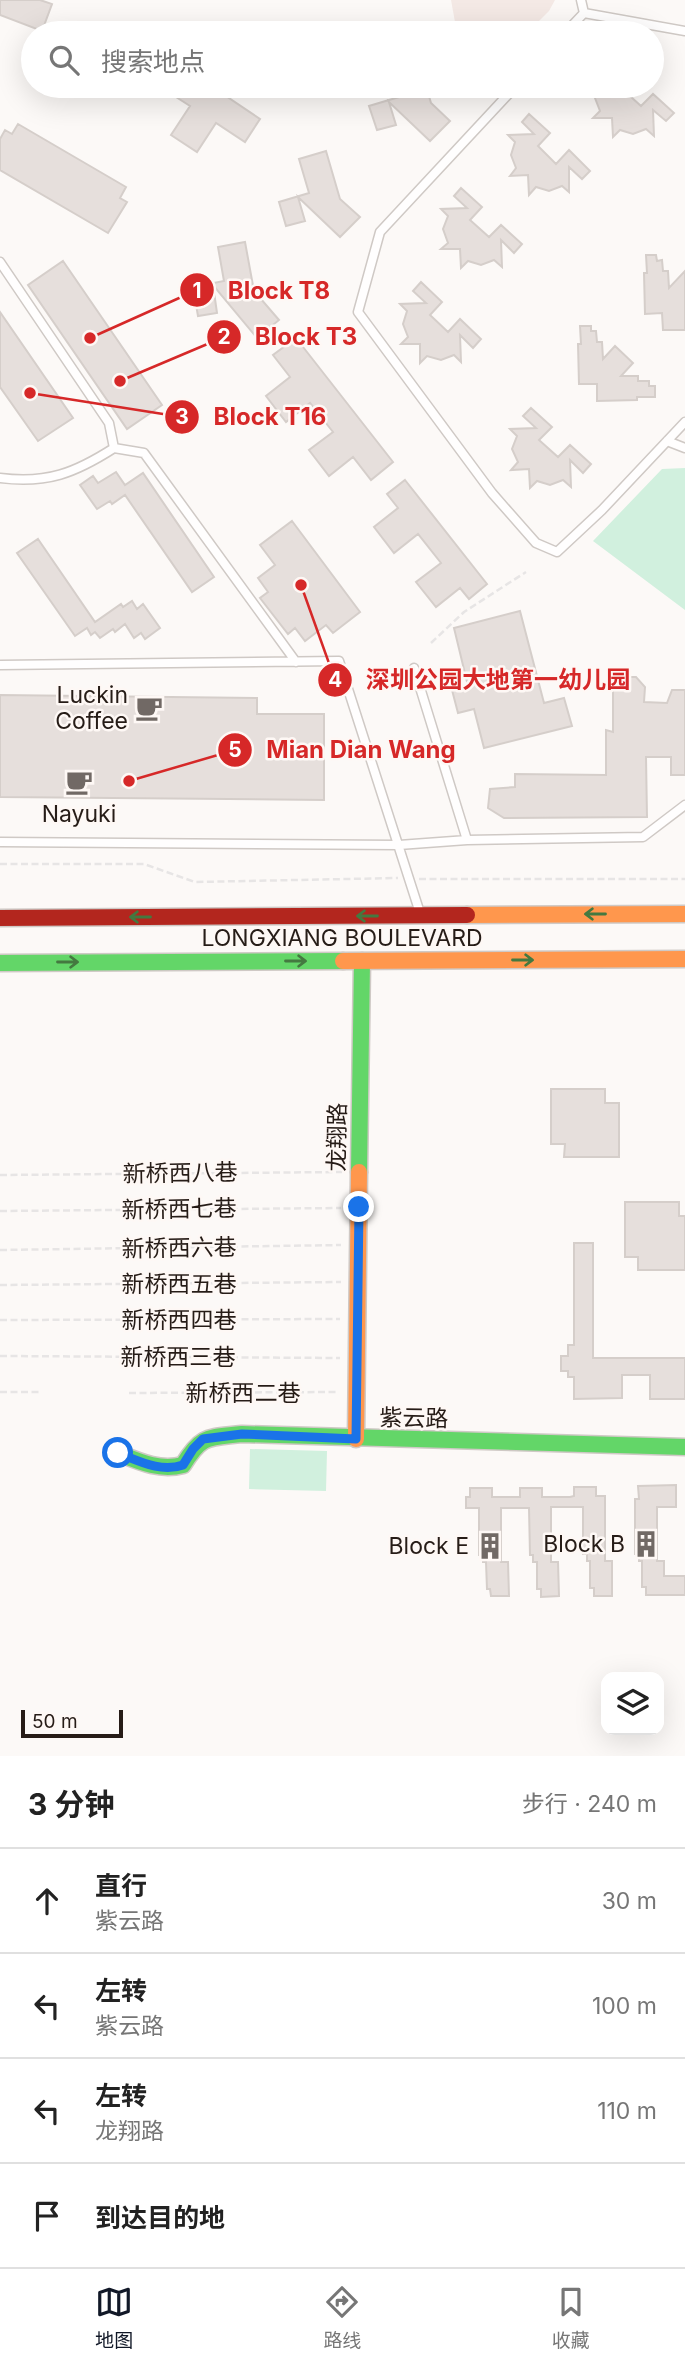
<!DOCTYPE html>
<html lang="zh">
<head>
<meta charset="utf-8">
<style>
  body { margin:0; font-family:Inter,"Noto Sans SC",sans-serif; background:#f6f6f6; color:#222 }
  .controls { position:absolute; right:21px; bottom:21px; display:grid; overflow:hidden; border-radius:14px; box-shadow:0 7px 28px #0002 }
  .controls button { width:63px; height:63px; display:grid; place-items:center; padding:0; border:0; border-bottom:2px solid #e0e0e0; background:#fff; color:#222; font:35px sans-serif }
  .scale { position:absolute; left:21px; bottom:18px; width:102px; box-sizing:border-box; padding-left:7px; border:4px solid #261c17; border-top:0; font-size:19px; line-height:24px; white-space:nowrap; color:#261c17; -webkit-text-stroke:5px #fef8f5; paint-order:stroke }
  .stop { position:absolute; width:21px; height:21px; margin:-16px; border:5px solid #1a73e8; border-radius:50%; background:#fff }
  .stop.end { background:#1a73e8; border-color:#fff; box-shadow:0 2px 7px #0008 }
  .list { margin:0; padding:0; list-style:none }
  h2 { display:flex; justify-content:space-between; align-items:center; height:91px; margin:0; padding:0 28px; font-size:30px }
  h2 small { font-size:23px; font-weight:400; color:#767676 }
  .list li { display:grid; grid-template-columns:46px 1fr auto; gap:21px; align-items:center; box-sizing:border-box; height:105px; padding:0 28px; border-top:2px solid #e0e0e0 }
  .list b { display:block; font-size:26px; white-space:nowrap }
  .list p { margin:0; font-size:23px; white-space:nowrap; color:#767676 }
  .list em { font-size:23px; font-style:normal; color:#767676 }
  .icon { flex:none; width:38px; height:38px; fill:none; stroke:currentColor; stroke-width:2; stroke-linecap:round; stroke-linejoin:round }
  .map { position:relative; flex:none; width:685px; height:1756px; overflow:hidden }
  .search { position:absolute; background:#fff; box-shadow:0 7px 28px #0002; left:21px; right:21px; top:21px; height:77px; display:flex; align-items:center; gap:18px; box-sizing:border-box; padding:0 24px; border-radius:38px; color:#767676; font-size:26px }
  .sheet { height:511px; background:#fff }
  nav { display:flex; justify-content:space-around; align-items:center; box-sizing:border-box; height:98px; border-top:2px solid #e0e0e0; background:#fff; font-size:19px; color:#767676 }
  nav a { display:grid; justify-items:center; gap:4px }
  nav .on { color:#111827 }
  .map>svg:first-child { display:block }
  .built { fill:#f4e9e5 }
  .green { fill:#d1f0de }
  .building { fill:#e6dfdc; stroke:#d5ceca; stroke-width:2 }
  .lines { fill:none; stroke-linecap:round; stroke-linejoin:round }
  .lane-casing { stroke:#cfc9c5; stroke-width:11 }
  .fast-casing { stroke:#cfc9c5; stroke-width:19 }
  .slow-casing { stroke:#cfc9c5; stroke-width:19 }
  .jam-casing { stroke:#cfc9c5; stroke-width:19 }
  .path { stroke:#e7e5e5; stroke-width:2.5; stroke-dasharray:7 3.5; stroke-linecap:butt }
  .lane { stroke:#fffefe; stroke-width:8 }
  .fast { stroke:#63d668; stroke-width:16 }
  .slow { stroke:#ff974d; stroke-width:16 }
  .jam { stroke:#b3261e; stroke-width:16 }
  .oneway { stroke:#447940 }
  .route { stroke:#1a73e8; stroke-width:9 }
  .labels { text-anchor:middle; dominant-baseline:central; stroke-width:5; stroke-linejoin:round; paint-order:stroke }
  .poi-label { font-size:23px; fill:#261c17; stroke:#fef8f5; text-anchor:end }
  .street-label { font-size:23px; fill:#261c17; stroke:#fef8f5 }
  .leader { fill:none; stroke:#d62828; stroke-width:2.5 }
  .callout-dot { fill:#d62828; stroke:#fef8f5; stroke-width:2.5 }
  .mark-label { font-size:21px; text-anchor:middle; font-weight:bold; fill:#fff }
  .callout-label { font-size:24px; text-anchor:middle; font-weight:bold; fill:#d62828; stroke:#fef8f5; stroke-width:5; stroke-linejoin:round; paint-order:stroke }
</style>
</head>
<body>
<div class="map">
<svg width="685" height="1756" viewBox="0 0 685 1756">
  <rect width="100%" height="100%" fill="#fcf9f7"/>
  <path class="built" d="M451,0H555L549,11L527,33H457Z"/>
  <path class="green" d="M685,468V610L593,541L662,469Z
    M250,1449L327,1451L326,1491L249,1489Z"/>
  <path class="building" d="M0,0H40L52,4L42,31L0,15Z
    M159,86H211L260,119L245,142L216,123L197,152L171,135L190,106Z
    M396,86H426L431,103L450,121L430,141L389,102L396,125L377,130L369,106L399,97Z
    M599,86H619L641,106L653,94L674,113L666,121L653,110L654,136L646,129L633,134L620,130L613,137L612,118H593L600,111L595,98Z
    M529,114L550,133L538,146L556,164L569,150L590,171L582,179L569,167V192L562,186L549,191L536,187L529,195L528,175L510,176L516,168L511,155L515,142L508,135L534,134L522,122Z
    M18,124L126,187L120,198L127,202L108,233L0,170V139L5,130L12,134Z
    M326,151L340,199L360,217L340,237L298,197L305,221L286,226L279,202L309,193L299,159Z
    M461,188L482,207L470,220L489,237L501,225L522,244L514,253L501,240L502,267L494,260L481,265L468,261L461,268L460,249H441L448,243L443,229L448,216L441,209L467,208L454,196Z
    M245,242L254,291L279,320L257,338L213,285L217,313L198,316L193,287L224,281L218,247Z
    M646,255H656L657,261L662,260L663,271H668L669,288L685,271V330H663L662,313L645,314L644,273H647Z
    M63,261L162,405L127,429L28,285Z
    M421,282L442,302L430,315L448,332L460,319L481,339L473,348L460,335L461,362L454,355L441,360L427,356L420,363V344H401L408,337L403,324L407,311L400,304L426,303L413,291Z
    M0,312L73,418L38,441L0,387Z
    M580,326H591V331H596L597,342H602L603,359L615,346L633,363L621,376H638V381H649V386H655V397H637V400L597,401V384H579L578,344H581Z
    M296,338L393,462L371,480L353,457L329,476L309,450L333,432L310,403L286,422L266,396L290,377L273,355Z
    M531,408L552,427L539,440L558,457L570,445L591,464L583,473L570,460L571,487L563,480L550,485L537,481L530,488L529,469L511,470L518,462L512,449L517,436L510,429L536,428L523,416Z
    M116,472L125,485L143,473L214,577L192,592L125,495L112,504L110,501L97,509L80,485L93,476L98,483Z
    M405,480L487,584L469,599L460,588L436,607L416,582L441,563L418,534L394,553L374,527L398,508L387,494Z
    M292,521L360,612L333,633L326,625L305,641L295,628L288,634L260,598L268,592L258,578L275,565L260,545Z
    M38,539L95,622L121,604L123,607L132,601L137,609L143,604L160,628L145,639L141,633L134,638L125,624L115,632L113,629L100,638L95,632L91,635L87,628L75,636L17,553Z
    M520,611L544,703L564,698L572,726L484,748L474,709L458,713L452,690L468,686L454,628Z
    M623,677H636L645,687L644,702L667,703L672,690H685V775H671V757H646L647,817L504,818L488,808L490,789L515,787V774L606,775V730L613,732V685Z
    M0,695L257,698V714H324V800L0,797Z
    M551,1089H605V1103H619V1157H564L565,1144H551Z
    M625,1202H679V1216H685V1270H638V1257H625Z
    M574,1243H593V1358H685V1399H650V1375H622V1398L574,1399V1377H568V1371H561V1356H568V1345H574Z
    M676,1485V1507H657V1561H664V1576H685V1595H646V1587H642V1561H639V1554H635V1499H639L638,1486Z
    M574,1487H596V1496H605V1561H612V1596H594V1588H590V1561H587V1554H583V1507H551V1562H558L559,1596L541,1597V1589H537V1562H533V1555H530L529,1508H501V1562H508L509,1596H491L490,1589H487L486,1562H483V1555H479V1508H466V1497H470V1488H492V1497H520V1488H542V1497H570L574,1496Z"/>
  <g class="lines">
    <defs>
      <path id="lane" d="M581,0L584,13
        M565,33L584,13L685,31
        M516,86L380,232L358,312L492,493L536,543L557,552L602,510L685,422
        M0,262L109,423L114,448
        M667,441L685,448
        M0,478C47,484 75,473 114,448L144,453L296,662
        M0,665L339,661L420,913
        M414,668L467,840
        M0,842L399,845L467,840L643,837L685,805"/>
      <path id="fast" d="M0,963L343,961
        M359,1172L362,961
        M118,1453C140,1462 160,1471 183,1465C202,1434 208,1438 242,1434L685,1447"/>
      <path id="slow" d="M467,915L685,914
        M343,961L685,959
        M356,1439L359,1172"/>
      <path id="jam" d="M0,918L467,915"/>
    </defs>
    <use href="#lane" class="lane-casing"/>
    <use href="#fast" class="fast-casing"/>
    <use href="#slow" class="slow-casing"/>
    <use href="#jam" class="jam-casing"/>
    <path class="path" d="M431,643L464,612L526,572
      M0,864H144L195,882L398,878
      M419,879H685
      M0,1175L342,1172
      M0,1211L341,1208
      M0,1250L341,1245
      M0,1285L341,1282
      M0,1320L340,1319
      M0,1356L340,1358
      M0,1392H42
      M129,1393L339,1392"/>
    <use href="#lane" class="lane"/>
    <use href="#fast" class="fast"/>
    <use href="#slow" class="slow"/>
    <use href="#jam" class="jam"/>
  </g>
  <defs><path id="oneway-shaft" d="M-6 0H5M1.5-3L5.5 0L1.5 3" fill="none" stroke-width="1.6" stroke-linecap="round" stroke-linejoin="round" transform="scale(1.75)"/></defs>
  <g class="oneway">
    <use href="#oneway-shaft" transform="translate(595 914) rotate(180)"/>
    <use href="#oneway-shaft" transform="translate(367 916) rotate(180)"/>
    <use href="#oneway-shaft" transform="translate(140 917) rotate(180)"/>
    <use href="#oneway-shaft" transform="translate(523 960)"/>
    <use href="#oneway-shaft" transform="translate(296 961)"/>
    <use href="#oneway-shaft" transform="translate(68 962)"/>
  </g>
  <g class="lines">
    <path class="route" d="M118,1453C139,1461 161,1473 183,1465L193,1449L203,1439L242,1434L356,1439L359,1207"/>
  </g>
  <defs>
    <symbol id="cafe-bare" viewBox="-9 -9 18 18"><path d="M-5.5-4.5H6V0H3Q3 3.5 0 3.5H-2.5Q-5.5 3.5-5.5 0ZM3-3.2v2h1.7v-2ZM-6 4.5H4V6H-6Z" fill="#716965" stroke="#fef8f5" stroke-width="2.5" paint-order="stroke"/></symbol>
    <symbol id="building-bare" viewBox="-9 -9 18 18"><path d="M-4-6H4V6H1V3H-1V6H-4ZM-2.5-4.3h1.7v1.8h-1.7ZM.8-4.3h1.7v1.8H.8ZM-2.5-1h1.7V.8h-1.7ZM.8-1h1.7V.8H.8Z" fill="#716965" stroke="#fef8f5" stroke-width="2.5" paint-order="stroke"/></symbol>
  </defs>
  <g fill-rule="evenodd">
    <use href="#cafe-bare" x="130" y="689" width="38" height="38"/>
    <use href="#cafe-bare" x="60" y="763" width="38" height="38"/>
    <use href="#building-bare" x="627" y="1525" width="38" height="38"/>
    <use href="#building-bare" x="471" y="1527" width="38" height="38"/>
  </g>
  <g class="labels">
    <g class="poi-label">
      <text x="128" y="695">Luckin<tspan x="128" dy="26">Coffee</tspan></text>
      <text x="79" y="814" text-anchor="middle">Nayuki</text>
      <text x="625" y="1544">Block B</text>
      <text x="469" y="1546">Block E</text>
    </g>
    <g class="street-label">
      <text x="342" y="938">LONGXIANG BOULEVARD</text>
      <text transform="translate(337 1137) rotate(-89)">龙翔路</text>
      <text transform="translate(180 1173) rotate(-1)">新桥西八巷</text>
      <text transform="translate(179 1209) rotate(-1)">新桥西七巷</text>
      <text transform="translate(179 1248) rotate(-1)">新桥西六巷</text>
      <text x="179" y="1284">新桥西五巷</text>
      <text x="179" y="1320">新桥西四巷</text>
      <text x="178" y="1357">新桥西三巷</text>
      <text x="243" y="1393">新桥西二巷</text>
      <text transform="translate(414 1418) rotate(1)">紫云路</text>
    </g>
  </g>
  <path class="leader" d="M90 338L197 290M120 381L224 337M30 393L182 417M301 585L335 680M129 781L235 750"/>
  <g class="callout-dot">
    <circle cx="90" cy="338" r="7"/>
    <circle cx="120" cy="381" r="7"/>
    <circle cx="30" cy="393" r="7"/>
    <circle cx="301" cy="585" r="7"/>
    <circle cx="129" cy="781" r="7"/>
    <circle cx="197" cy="290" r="18"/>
    <circle cx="224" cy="337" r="18"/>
    <circle cx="182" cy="417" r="18"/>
    <circle cx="335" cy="680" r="18"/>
    <circle cx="235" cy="750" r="18"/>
  </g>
  <g class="mark-label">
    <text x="197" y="298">1</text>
    <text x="224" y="344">2</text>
    <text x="182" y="424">3</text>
    <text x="335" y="687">4</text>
    <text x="235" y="757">5</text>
  </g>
  <g class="callout-label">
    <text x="279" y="299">Block T8</text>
    <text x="306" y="345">Block T3</text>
    <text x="270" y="425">Block T16</text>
    <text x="498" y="688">深圳公园大地第一幼儿园</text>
    <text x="361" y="758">Mian Dian Wang</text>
  </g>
</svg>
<div class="controls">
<button><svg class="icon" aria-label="layers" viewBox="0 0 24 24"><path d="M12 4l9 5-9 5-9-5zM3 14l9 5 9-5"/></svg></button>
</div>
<div class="scale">50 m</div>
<div class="stop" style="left:118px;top:1453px"></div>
<div class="stop end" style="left:359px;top:1207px"></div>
<div class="search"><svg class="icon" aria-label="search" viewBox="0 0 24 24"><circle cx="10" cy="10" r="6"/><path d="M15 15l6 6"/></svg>搜索地点</div>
</div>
<section class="sheet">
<h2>3 分钟<small>步行 · 240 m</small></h2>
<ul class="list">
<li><svg class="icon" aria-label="ahead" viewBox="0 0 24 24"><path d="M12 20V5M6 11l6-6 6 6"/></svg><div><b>直行</b><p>紫云路</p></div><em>30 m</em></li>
<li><svg class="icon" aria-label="left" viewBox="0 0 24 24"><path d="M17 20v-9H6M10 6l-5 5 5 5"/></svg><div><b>左转</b><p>紫云路</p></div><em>100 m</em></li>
<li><svg class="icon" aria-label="left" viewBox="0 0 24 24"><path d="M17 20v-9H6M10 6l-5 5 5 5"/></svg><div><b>左转</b><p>龙翔路</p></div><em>110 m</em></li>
<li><svg class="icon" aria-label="arrive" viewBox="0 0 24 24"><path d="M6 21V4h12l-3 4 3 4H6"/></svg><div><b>到达目的地</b></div></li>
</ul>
</section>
<nav>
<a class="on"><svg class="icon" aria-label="map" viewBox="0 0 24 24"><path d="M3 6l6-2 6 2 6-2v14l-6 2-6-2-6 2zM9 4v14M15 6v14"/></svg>地图</a>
<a><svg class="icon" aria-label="directions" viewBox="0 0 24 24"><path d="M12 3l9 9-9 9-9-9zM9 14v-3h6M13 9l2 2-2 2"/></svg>路线</a>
<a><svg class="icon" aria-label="saved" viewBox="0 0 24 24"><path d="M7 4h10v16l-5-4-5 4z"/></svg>收藏</a>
</nav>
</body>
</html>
